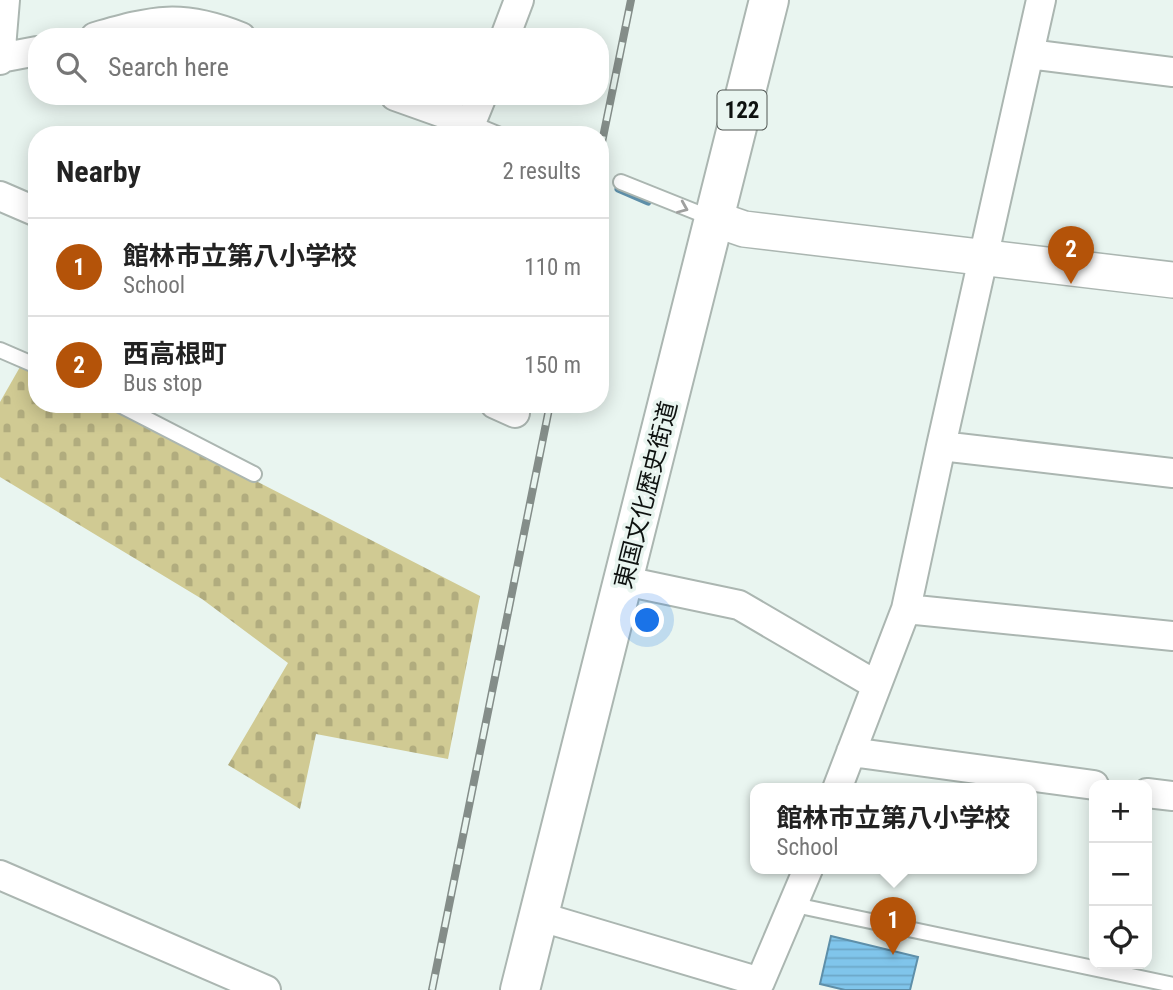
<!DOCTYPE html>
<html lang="en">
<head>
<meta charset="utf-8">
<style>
  body { margin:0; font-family:"Roboto Condensed","Noto Sans JP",sans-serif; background:#f2f2f2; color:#222 }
  .controls { position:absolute; right:21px; bottom:21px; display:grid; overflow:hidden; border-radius:14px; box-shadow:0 4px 18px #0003 }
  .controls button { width:63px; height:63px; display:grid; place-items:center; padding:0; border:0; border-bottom:2px solid #e0e0e0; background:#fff; color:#222; font:35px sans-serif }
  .you { position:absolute; left:648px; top:621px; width:24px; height:24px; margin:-18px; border:5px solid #fff; border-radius:50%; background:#1a73e8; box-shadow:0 0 0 10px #1a73e833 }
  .badge { display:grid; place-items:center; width:46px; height:46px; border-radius:50%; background:#b45309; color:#fff; font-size:23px; font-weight:700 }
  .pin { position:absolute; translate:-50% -58px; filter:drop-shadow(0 2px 4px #0008) }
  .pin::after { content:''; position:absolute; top:37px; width:24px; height:21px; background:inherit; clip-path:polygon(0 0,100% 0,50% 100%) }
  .popup { position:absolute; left:750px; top:783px; width:287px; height:91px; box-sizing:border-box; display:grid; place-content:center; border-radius:14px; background:#fff; filter:drop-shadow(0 2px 5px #0005); font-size:23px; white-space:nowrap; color:#767676 }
  .popup b { font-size:26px; color:#222 }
  .popup::after { content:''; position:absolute; left:50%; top:100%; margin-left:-14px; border:14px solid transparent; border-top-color:#fff }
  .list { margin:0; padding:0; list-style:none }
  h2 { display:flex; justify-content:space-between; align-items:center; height:91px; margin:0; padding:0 28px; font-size:30px }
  h2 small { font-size:23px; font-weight:400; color:#767676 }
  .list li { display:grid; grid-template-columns:46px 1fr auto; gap:21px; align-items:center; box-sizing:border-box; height:98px; padding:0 28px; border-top:2px solid #e0e0e0 }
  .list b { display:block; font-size:26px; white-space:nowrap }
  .list p { margin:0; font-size:23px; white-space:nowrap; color:#767676 }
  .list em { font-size:23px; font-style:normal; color:#767676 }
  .icon { flex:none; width:38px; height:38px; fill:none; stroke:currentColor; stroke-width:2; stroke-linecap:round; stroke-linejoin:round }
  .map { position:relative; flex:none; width:1173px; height:990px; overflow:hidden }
  .search { position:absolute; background:#fff; box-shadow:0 4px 18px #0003; left:28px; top:28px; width:581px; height:77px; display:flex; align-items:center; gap:18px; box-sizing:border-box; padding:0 24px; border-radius:28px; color:#767676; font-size:26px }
  .panel { position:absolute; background:#fff; box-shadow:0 4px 18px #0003; left:28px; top:126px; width:581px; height:287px; border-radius:28px }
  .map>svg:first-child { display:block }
  .cemetery { fill:url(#cemetery-stones) }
  .water { fill:url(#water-rules); stroke:#5e8fa9; stroke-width:2 }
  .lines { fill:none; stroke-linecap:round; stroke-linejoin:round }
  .stream { stroke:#5e8fa9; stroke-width:7 }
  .service-casing { stroke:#abb6b1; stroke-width:18 }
  .minor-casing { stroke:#abb6b1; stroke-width:32 }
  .tertiary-casing { stroke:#abb6b1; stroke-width:38 }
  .trunk-casing { stroke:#abb6b1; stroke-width:42 }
  .service { stroke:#fff; stroke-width:14 }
  .minor { stroke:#fff; stroke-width:28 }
  .tertiary { stroke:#fff; stroke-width:35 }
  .trunk { stroke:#fff; stroke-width:38 }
  .rail-casing { stroke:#848d89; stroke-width:8 }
  .rail { stroke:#e9f5f0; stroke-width:5; stroke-dasharray:16; stroke-linecap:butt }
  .oneway { stroke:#9fa09f }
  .labels { text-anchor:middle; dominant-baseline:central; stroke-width:7; stroke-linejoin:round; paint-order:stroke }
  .shield { fill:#e9f5f0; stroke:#505653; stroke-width:2 }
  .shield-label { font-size:23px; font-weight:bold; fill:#0e1210 }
  .street-label { font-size:24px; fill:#0e1210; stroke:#e9f5f0 }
</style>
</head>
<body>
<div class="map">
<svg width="1173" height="990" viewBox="0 0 1173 990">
  <defs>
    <pattern id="cemetery-stones" width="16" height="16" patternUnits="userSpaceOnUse" patternTransform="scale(1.75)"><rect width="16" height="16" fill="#d0ca93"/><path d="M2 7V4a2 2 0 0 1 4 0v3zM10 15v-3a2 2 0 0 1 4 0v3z" fill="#b1ac7e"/></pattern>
    <pattern id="water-rules" width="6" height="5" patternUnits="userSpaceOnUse" patternTransform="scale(1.75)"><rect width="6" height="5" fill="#80c5eb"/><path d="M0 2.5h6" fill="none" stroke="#6da8c8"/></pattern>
  </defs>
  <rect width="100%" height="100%" fill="#e9f5f0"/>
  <path class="cemetery" d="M20,367L37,374V404H106L480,596L448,759L316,734L300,809L228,765L288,663L202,599L0,477V402Z"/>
  <path class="water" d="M831,936L918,957L910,990H845L820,984Z"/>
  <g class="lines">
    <path class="stream" d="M618,189L648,202"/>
    <defs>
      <path id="service" d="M471,123L500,135
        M621,182L711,218
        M0,350L37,366
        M118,404L254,474
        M795,905L1173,985"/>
      <path id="minor" d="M1041,0L941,446L1173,473
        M95,37C154,20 181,13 241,37
        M505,37L519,0
        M1029,54L1173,72
        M0,58L37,51
        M0,60L5,0
        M395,96L471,123L482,96
        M0,196L37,212
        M495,404L515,413
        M625,581L739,605L876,685
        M906,609L1173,636
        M851,752L1094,785
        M837,789L906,609L941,446
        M1147,793L1173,796
        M0,875L266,990
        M538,916L760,982L808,869"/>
      <path id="tertiary" d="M715,219L744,229L1173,280"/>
      <path id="trunk" d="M520,990L769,0"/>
    </defs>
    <use href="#service" class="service-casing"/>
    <use href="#minor" class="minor-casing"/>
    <use href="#tertiary" class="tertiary-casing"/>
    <use href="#trunk" class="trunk-casing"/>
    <use href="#service" class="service"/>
    <use href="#minor" class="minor"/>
    <use href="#tertiary" class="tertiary"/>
    <use href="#trunk" class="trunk"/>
    <defs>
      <path id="rail" d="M600,152L631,0
        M432,990L550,404"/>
    </defs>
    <use href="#rail" class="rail-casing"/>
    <use href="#rail" class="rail"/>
  </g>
  <defs><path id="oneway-chevron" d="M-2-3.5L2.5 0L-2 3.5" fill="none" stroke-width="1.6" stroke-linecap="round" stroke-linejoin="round" transform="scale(1.75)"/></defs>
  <use class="oneway" href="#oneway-chevron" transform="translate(683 208) rotate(23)"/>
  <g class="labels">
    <rect class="shield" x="717.5" y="90.5" width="49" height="39" rx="5"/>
    <g class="shield-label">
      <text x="742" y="110">122</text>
    </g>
    <g class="street-label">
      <text transform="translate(646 495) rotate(-76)">東国文化歴史街道</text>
    </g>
  </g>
</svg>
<div class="controls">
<button>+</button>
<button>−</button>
<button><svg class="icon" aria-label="locate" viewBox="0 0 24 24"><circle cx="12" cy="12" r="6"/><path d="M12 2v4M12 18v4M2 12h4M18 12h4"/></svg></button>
</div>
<div class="you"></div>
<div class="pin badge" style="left:893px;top:955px">1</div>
<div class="popup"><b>館林市立第八小学校</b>School</div>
<div class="pin badge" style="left:1071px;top:284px">2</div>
<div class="search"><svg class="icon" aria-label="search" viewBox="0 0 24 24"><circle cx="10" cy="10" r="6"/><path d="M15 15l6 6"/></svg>Search here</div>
<section class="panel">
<h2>Nearby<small>2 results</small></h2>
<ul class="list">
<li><span class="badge">1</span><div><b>館林市立第八小学校</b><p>School</p></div><em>110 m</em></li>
<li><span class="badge">2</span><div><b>西高根町</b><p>Bus stop</p></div><em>150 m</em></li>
</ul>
</section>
</div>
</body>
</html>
